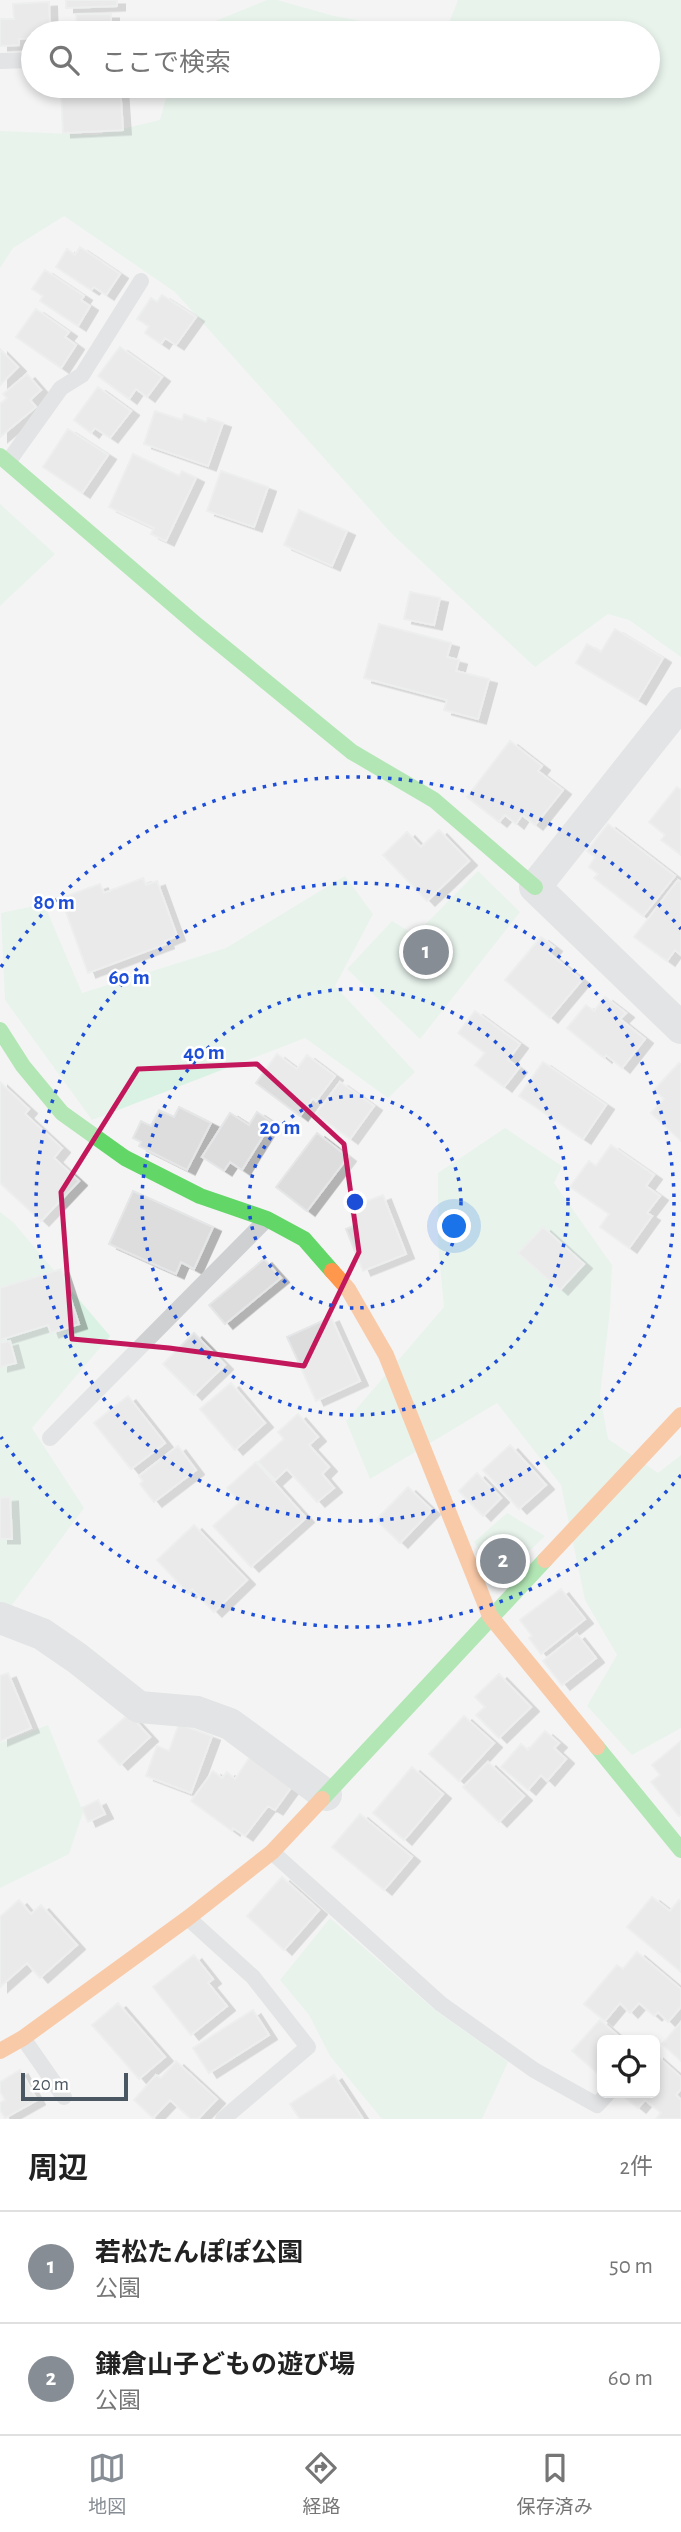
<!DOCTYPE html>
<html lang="ja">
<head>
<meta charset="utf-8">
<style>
  body { margin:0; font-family:"Alegreya Sans","Noto Sans JP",sans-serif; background:#f2f2f2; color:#222 }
  .controls { position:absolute; right:21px; bottom:21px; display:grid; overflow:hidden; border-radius:10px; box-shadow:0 4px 10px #0003 }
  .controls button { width:63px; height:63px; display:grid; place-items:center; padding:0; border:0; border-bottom:2px solid #e0e0e0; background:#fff; color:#222; font:35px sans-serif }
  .scale { position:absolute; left:21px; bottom:18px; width:107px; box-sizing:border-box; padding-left:7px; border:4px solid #4a5661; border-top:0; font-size:19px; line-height:24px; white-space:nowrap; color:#4a5661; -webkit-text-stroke:5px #fff; paint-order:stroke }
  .you { position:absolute; left:455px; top:1227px; width:24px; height:24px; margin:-18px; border:5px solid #fff; border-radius:50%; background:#1a73e8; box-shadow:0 0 0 10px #1a73e833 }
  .badge { display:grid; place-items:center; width:46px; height:46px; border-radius:50%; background:#868d94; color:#fff; font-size:23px; font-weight:700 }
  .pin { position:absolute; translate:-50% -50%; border:4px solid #fff; box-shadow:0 2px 7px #0006 }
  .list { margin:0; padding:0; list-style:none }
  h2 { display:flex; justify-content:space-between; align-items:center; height:91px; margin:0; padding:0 28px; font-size:30px }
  h2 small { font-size:23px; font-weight:400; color:#767676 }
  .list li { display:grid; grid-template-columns:46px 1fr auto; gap:21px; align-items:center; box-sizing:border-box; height:112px; padding:0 28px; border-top:2px solid #e0e0e0 }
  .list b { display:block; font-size:26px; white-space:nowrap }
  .list p { margin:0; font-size:23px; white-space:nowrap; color:#767676 }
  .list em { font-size:23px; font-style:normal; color:#767676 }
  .icon { flex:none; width:38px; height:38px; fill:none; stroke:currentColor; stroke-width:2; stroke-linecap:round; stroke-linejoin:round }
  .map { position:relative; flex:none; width:681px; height:2119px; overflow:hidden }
  .search { position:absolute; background:#fff; box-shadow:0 4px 10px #0003; left:21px; right:21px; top:21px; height:77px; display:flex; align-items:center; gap:18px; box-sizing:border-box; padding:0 24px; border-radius:38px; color:#767676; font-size:26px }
  .sheet { height:315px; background:#fff }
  nav { display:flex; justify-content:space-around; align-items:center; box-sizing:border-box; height:98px; border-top:2px solid #e0e0e0; background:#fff; font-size:19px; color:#767676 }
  nav a { display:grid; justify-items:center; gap:4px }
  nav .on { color:#868d94 }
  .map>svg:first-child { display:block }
  .green { fill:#d9f2e3 }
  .building { fill:#ddddde; stroke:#e5e6e7; stroke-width:2; filter:url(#shadow) }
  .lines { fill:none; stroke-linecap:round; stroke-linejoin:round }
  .lane { stroke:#ced0d2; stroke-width:16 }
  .street { stroke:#ced0d2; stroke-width:32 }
  .fast { stroke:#63d668; stroke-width:16 }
  .slow { stroke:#ff974d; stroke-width:16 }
  .marked { fill:none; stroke:#c2185b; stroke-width:5; stroke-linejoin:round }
  .ring { fill:none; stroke:#1d4ed8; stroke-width:3.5; stroke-dasharray:3.5 7 }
  .centre { fill:#1d4ed8; stroke:#fff; stroke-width:3.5 }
  .ring-label { font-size:21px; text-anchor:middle; font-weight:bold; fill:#1d4ed8; stroke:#fff; stroke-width:5; stroke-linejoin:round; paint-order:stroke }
</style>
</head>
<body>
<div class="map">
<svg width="681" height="2119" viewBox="0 0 681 2119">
  <defs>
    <filter id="shadow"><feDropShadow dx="8" dy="4.5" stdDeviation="0" flood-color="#0004"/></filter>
  </defs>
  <rect width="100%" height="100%" fill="#f4f4f4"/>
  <path class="green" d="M267,0H277L334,16L424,33H186Z
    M458,0H681V657L629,620L608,614L535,667L392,534L175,292L64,216L13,248L0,268V131L97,135L160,120L169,86H648V33H445Z
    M0,504L55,554L0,606Z
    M478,871L520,912L420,1039L347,969L392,921L415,935Z
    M345,876L373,914L335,986L415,1072L388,1098L305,1038L92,1120L5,1000L1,913L44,904L82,993L226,948Z
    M505,1128L562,1166L554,1183L612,1265L610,1310L600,1395L608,1439L658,1473L681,1455V1728L632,1755L587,1706L617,1655L585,1600L561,1485L497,1403L370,1479L346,1421L444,1307L438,1244V1173Z
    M0,1212L13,1222L110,1336L32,1428L84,1508L0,1621Z
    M507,1513L545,1536L499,1580L474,1542Z
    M48,1725L83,1812L69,1854L0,1888V1743Z
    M330,1918L435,2010L508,2062L482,2119H382L330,2056L309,2015L280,1980Z"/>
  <path class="building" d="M66,0H117V6L66,8Z
    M49,2L50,33H33V38L19,39V45L0,46V19H14L13,4Z
    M76,14H111V31H117V33H77Z
    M61,86H120L123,130L63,133Z
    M80,247L120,274L106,295L94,287L91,290L56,267L67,249L75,255Z
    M45,270L84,296L81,300L90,306L78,326L40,301L43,296L32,289Z
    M162,295L196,317L176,345L165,338L161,344L145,333L149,326L137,319L151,298L157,302Z
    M36,309L69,332L65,337L76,345L61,368L16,337Z
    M120,347L162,377L147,397L136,389L129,399L98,376Z
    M0,349L18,367L0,385Z
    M27,374L41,390L30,400L36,407L0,437V404L7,398L3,394Z
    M98,387L131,411L110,438L95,428L91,433L74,420Z
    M155,411L182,420L184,414L206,422L208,418L223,423L208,466L144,444Z
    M68,429L108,455L82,493L43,467Z
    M133,454L179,476L182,471L196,478L166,541L151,534L154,528L109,507Z
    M221,471L268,487L254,527L207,511Z
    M299,510L347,531L332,566L284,545Z
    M410,592L440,598L434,625L404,619Z
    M379,624L451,643L447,657L459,660L456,671L489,679L478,719L444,710L447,700L364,678Z
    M615,629L663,658L638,700L576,663L587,644L601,652Z
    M510,741L542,766L538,771L563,790L535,825L522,815L516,824L505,815L499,822L467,797Z
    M677,787L681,790V855L661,840L665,835L649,822Z
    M608,824L675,876L643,916L594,878L598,874L589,867L595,857L587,851Z
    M439,830L469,861L427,901L383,855L407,832L421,847Z
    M143,878L146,885L157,881L177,936L165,941L166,944L88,973L61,898L100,884L104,893Z
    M678,880L681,882V955L675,950L667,961L634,937Z
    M541,937L554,947L549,953L582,980L550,1018L505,980Z
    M605,997L626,1013L620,1019L645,1039L622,1068L606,1055L604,1058L567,1028L586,1005L594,1011Z
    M475,1011L520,1044L508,1060L519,1068L504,1087L475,1065L485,1053L458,1033Z
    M277,1054L297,1069L307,1055L335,1076L316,1101L313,1098L300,1116L256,1083Z
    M543,1062L606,1105L583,1139L519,1096Z
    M679,1063L681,1065V1141L651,1113L664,1099L654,1090Z
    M0,1082L29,1109L25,1114L62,1148L54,1158L79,1181L41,1221L0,1183Z
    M340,1082L374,1106L350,1139L316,1114Z
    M179,1107L211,1123L187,1170L139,1146L141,1142L133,1138L141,1121L151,1126L159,1110L174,1117Z
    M257,1112L272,1122L242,1170L230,1162L224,1171L202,1157L230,1113L249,1125Z
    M317,1133L348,1157L307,1211L276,1187Z
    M611,1145L654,1175L646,1186L660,1196L647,1213L652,1216L629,1248L600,1227L609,1214L570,1187L589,1161L596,1166Z
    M133,1191L213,1227L194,1269L181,1262L176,1274L109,1244Z
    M383,1195L406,1254L363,1271L346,1229L356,1225L349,1208Z
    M543,1227L584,1264L560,1290L518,1253Z
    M264,1259L281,1278L225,1324L209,1305Z
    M61,1269L79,1324L51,1333L48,1325L0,1340V1288Z
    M331,1317L360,1381L316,1401L287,1337Z
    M194,1333L225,1365L194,1395L163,1364Z
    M10,1341L16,1363L0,1367V1343Z
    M231,1383L265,1423L235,1450L200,1409Z
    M128,1396L165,1443L131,1469L94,1423Z
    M298,1414L318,1437L309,1445L329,1467L322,1474L334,1488L317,1502L287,1469L275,1480L258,1462L284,1439L278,1432Z
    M510,1445L546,1485L519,1509L483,1470Z
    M178,1446L196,1470L154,1502L140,1484L143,1481L139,1476Z
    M256,1462L306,1518L251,1567L213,1526L240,1502L227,1488Z
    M477,1473L501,1498L483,1516L459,1491Z
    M408,1487L432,1510L400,1543L376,1520Z
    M10,1497L12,1539H0V1498Z
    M194,1525L247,1580L214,1612L192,1589L188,1593L157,1560Z
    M561,1589L585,1619L541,1654L529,1638L532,1636L520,1620Z
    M577,1634L596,1658L562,1685L543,1661Z
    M8,1673L31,1728L0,1741V1676Z
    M499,1674L531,1707L499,1738L476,1715L485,1707L475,1697Z
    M129,1714L150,1737L120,1765L98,1741Z
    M464,1716L494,1743L459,1781L429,1754Z
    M179,1724L212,1736L191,1793L146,1776L157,1746L169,1751Z
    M545,1731L559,1743L554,1748L566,1759L547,1781L541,1775L528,1790L501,1767L521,1744L528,1750Z
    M681,1741V1814L679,1816L651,1782L660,1775L652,1765Z
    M252,1754L293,1785L275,1810L268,1806L245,1836L233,1828L232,1831L191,1801L213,1771L222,1778L227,1772L235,1779Z
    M488,1762L524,1796L499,1822L463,1787Z
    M412,1767L443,1794L404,1840L373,1813Z
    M98,1800L105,1814L88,1822L82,1808Z
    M360,1814L412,1857L384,1890L332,1847Z
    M282,1877L319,1910L284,1950L247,1916Z
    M652,1897L670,1911L679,1900L681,1902V1972L627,1927Z
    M19,1900L31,1914L41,1905L77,1945L40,1978L27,1963L0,1987V1917Z
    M637,1952L681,1989V2007L668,2022L658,2012L654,2016L639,2003L630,2013L620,2003L605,2021L584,2004L617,1965L623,1969Z
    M194,1955L213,1979L208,1983L227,2006L191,2035L153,1987Z
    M118,2003L165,2057L139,2079L92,2025Z
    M253,2010L269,2035L209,2073L193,2048Z
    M600,2020L623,2040H602V2077L572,2051Z
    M681,2022V2061L662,2044Z
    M656,2055L681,2077V2089L676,2095L681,2100V2119H656L661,2113L645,2100L638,2108L622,2095L624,2093H655Z
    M176,2061L217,2099L198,2119H191L170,2100L153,2118L134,2100L156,2075L161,2078Z
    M20,2070L37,2100L5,2118L0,2110V2103L5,2100L0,2091V2082Z
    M334,2075L363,2119H300L290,2104Z"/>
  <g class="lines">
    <path class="lane" d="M0,61L33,60
      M8,462L61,388L82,375L141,281
      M50,1438L265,1221
      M272,1852L441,2004L534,2070L597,2105L608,2093
      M188,1918L253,1977L308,2047L223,2119
      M23,2038L64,2097"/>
    <path class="street" d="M681,703L535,887L681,1028
      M0,1618L42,1634L77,1658L139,1707L197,1712L230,1724L326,1795"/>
    <path class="fast" d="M0,456L198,626L352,752L434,800L535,887
      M0,1030L23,1066L62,1113L125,1158L200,1196L267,1219L304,1239L332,1271
      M597,1747L681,1850
      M322,1799L545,1560"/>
    <path class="slow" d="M332,1271L348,1289L386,1355L490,1616L597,1747
      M545,1560L681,1415
      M0,2051L23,2038L188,1918L272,1852L322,1799"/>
  </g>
  <path d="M0 0H681V2119H0ZM257,1064L344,1144L359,1252L304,1366L169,1348L72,1339L61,1192L138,1069Z" fill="#f4f4f4" fill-opacity=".55" fill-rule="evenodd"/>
  <path class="marked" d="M257,1064L344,1144L359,1252L304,1366L169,1348L72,1339L61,1192L138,1069Z"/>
  <g class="ring">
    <circle cx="355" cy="1202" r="106"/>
    <circle cx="355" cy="1202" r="213"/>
    <circle cx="355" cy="1202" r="319"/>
    <path d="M681 1475A425 425 0 0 1 1 1437M1 967A425 425 0 0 1 681 929"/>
  </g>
  <circle cx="355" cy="1202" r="10" class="centre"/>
  <g class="ring-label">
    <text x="54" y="909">80 m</text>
    <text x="129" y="984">60 m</text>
    <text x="204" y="1059">40 m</text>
    <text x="280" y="1134">20 m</text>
  </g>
</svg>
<div class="controls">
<button><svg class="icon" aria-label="locate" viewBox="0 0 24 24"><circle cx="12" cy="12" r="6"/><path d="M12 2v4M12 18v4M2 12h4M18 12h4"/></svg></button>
</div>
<div class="scale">20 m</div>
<div class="you"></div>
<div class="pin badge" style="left:426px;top:952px">1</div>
<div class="pin badge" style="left:503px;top:1561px">2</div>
<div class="search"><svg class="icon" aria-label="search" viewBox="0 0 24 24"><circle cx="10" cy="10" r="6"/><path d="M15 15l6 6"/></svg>ここで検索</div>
</div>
<section class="sheet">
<h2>周辺<small>2件</small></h2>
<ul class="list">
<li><span class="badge">1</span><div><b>若松たんぽぽ公園</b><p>公園</p></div><em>50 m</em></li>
<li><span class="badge">2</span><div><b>鎌倉山子どもの遊び場</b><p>公園</p></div><em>60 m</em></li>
</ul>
</section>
<nav>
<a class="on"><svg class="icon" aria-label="map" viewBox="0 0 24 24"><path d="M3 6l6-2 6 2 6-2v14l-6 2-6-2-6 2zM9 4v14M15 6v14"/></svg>地図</a>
<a><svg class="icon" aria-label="directions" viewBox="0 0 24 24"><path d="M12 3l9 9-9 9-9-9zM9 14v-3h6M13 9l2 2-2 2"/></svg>経路</a>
<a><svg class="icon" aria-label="saved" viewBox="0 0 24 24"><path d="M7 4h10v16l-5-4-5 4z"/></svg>保存済み</a>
</nav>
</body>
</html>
